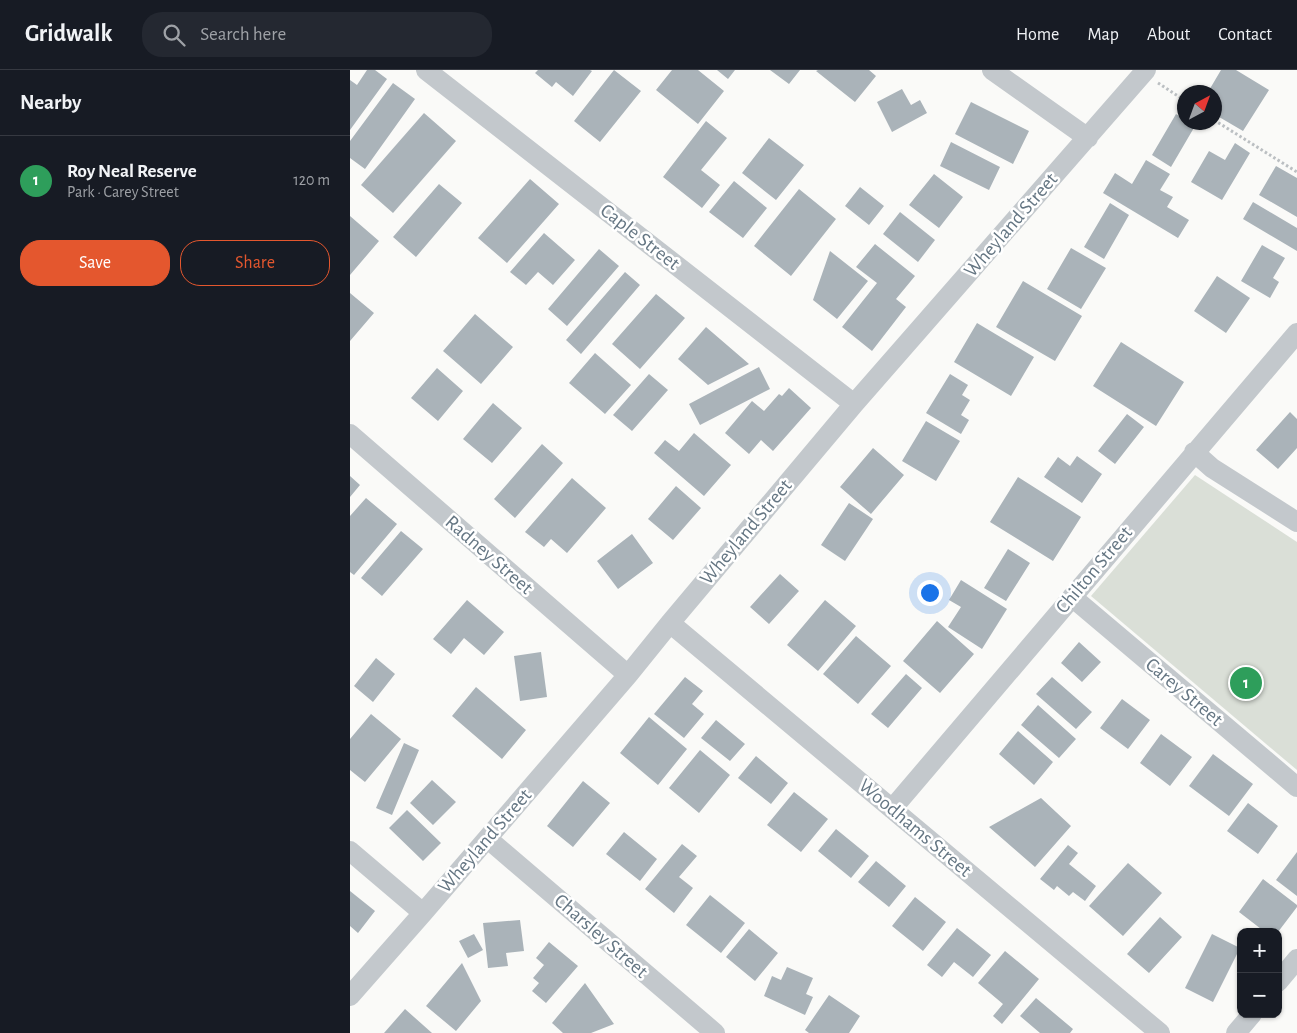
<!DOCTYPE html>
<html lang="en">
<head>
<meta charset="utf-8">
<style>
  body { margin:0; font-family:"Alegreya Sans",sans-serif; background:#242831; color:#f1f3f6 }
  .controls { position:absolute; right:15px; bottom:15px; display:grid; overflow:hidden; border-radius:10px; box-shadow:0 1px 4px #0004 }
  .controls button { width:45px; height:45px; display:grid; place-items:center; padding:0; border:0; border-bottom:1px solid #363941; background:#171b24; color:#f1f3f6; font:25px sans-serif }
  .compass { position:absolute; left:827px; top:15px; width:45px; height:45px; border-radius:50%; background:#171b24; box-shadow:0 1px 4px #0004; rotate:41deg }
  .you { position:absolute; left:579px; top:522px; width:18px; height:18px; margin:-12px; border:4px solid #fff; border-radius:50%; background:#1a73e8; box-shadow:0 0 0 8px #1a73e833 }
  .badge { display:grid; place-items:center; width:32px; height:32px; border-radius:50%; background:#e4572e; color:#fff; font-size:16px; font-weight:700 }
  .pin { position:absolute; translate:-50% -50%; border:2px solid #fff; box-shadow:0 1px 5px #0006 }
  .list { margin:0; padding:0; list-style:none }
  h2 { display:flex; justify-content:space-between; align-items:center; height:65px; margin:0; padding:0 20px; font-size:21px }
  h2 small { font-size:16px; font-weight:400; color:#9ea1a6 }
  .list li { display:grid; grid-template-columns:32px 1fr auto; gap:15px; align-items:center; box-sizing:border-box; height:90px; padding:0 20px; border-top:1px solid #363941 }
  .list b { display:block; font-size:19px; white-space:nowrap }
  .list p { margin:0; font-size:16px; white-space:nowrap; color:#9ea1a6 }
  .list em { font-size:16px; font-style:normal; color:#9ea1a6 }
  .actions { display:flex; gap:10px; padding:15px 20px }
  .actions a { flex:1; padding:11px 0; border:1px solid #e4572e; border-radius:20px; text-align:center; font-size:18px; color:#e4572e }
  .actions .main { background:#e4572e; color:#fff }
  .icon { flex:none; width:28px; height:28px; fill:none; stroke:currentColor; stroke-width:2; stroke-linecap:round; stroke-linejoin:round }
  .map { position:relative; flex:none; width:947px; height:963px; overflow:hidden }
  header { display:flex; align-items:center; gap:30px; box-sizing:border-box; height:70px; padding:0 25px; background:#171b24; border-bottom:1px solid #363941 }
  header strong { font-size:24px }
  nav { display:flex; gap:28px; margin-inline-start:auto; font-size:18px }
  .search { width:350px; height:45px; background:#242831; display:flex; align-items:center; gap:12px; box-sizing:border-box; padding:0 18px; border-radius:20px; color:#9ea1a6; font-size:19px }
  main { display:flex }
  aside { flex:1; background:#171b24 }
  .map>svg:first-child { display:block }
  .green { fill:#dadfd7 }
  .building { fill:#aab3b9 }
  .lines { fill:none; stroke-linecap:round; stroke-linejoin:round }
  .path { stroke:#bbbfc2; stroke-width:3; stroke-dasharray:2.5 2.5; stroke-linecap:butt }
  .street { stroke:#c3c8cc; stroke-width:20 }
  .labels { text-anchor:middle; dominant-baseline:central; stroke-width:5; stroke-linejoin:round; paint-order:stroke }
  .street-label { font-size:20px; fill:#657683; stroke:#fff }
</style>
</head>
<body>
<header>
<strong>Gridwalk</strong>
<div class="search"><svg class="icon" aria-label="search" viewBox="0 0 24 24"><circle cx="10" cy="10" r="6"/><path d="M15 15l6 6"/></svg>Search here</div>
<nav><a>Home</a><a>Map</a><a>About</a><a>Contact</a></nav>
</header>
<main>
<aside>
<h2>Nearby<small></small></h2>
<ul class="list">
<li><span class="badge" style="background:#2e9e5b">1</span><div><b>Roy Neal Reserve</b><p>Park · Carey Street</p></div><em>120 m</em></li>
</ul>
<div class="actions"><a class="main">Save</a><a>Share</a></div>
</aside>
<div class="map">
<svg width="947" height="963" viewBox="0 0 947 963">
  <rect width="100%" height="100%" fill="#fafaf8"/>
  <path class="green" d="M845,405L947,472V700L741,526Z"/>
  <path class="building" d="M17,0H25L37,9L0,60V10L7,15Z
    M188,0H240L242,1L223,26L206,12L202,17L185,3Z
    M264,0L291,21L250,72L224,51Z
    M322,0H348L374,21L348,54L306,20Z
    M367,0H385L378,9Z
    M420,0H450L439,14Z
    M468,0H519L526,6L505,32L466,1Z
    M871,0H886L919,20L893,61L864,44V22H858Z
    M43,13L65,29L15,99L0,88V71Z
    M552,19L561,35L570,30L577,43L542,62L527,32Z
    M621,32L679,61L663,94L605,64Z
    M74,43L106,71L43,143L11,115Z
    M826,44L834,49V52H840L845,56L821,97L802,85Z
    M356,51L377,68L351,100L370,115L352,138L313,107Z
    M419,68L454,95L426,130L392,103Z
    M601,72L650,97L639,120L590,96Z
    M885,73L900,83L872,130L841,112L859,81L875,90Z
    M796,90L820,104L810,120L823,127L817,137L839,150L828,168L753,123L765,103L782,114Z
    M926,96L947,108V147L909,125Z
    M584,104L613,127L589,158L559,135Z
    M180,109L209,134L157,193L128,168Z
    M384,111L417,138L393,168L359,142Z
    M89,114L112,133L66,187L43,167Z
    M510,117L534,136L519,155L495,136Z
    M449,119L486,149L441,206L404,176Z
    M903,132L947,158V181L893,149Z
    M760,133L779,145L754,189L734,177Z
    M550,142L585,170L568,192L533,164Z
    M0,146L29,171L0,205Z
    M194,163L225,190L203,215L188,202L176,215L160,202Z
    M525,174L565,206L546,229L556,237L522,281L492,257L527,213L506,197Z
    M912,175L935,188L923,208L929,212L920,228L891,211Z
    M721,178L756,198L731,239L697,219Z
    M249,179L269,196L217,256L198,239Z
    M480,181L518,211L487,249L463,230Z
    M275,202L290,215L231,284L216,270Z
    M867,206L900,228L876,263L844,241Z
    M673,211L732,246L705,291L646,257Z
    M0,223L24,243L0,271Z
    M306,224L335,248L290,299L262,274Z
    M125,244L163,277L131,314L93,281Z
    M627,253L684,287L661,326L604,292Z
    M356,257L399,294L358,315L328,289Z
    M771,272L834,312L806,356L743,316Z
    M245,283L281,315L255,344L219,313Z
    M409,297L420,319L350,355L339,334Z
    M87,298L113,321L88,351L61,328Z
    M299,304L318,320L282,361L263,345Z
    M600,304L618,315L612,325L620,330L611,345L619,350L611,364L576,343Z
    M439,318L461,338L423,381L411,370L399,384L375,363L402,331L414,341L429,324L432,326Z
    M143,333L172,358L142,393L113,369Z
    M940,342L947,349V378L928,399L906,380Z
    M777,344L794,357L765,394L748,381Z
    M576,351L610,371L586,411L552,391Z
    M344,363L381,395L354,426L304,383L315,370L329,381Z
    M192,374L213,393L165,448L144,429Z
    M523,378L554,405L521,444L490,417Z
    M727,386L752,404L732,433L694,407L708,387L720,396Z
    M0,406L10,415L0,427Z
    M668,407L731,447L703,491L640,452Z
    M222,408L256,438L217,483L201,469L194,477L175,462Z
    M326,416L351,438L323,470L298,449Z
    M16,428L47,454L4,505L0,502V446Z
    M499,433L523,449L495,491L471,475Z
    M51,461L73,479L32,526L11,508Z
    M282,464L303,493L268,519L247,491Z
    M658,479L680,493L656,531L634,518Z
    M430,504L449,521L419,554L400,537Z
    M611,510L657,539L632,579L598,557L611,537L599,530Z
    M117,530L154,562L134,585L114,568L101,584L83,569Z
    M475,530L506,556L468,601L437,575Z
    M587,551L624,584L590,623L553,591Z
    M506,566L541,596L508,634L473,604Z
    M729,572L751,592L732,612L711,593Z
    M191,582L197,627L170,631L164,586Z
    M26,588L45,604L23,632L4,616Z
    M556,604L572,618L538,658L521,644Z
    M335,607L353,621L342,634L354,644L334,668L304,644Z
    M702,607L742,642L726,659L686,624Z
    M126,617L176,660L152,689L102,646Z
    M772,629L800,650L778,679L750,658Z
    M688,635L726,669L709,688L671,655Z
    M21,644L51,669L15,712L0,700V669Z
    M299,647L337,679L308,715L270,683Z
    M366,650L395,674L380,691L351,668Z
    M668,661L703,692L684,715L649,684Z
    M811,664L842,687L820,716L790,693Z
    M54,673L69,680L42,745L26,738Z
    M350,680L380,705L349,743L319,718Z
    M863,684L903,714L879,746L839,716Z
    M406,686L438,713L421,734L388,708Z
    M82,710L106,732L83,755L60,733Z
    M233,711L260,733L223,777L197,756Z
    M444,722L478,749L451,782L417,755Z
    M691,728L721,756L685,797L639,757Z
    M898,733L928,756L908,784L877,761Z
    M57,740L91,773L73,791L39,758Z
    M486,759L519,786L501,808L468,781Z
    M274,762L307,789L290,811L256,784Z
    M332,774L347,786L329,807L343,818L324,843L295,819Z
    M718,775L728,783L719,794L746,816L735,831L723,822L719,826L707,816L704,820L690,809Z
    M947,782V826L926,810Z
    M526,791L556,816L539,837L508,812Z
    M778,793L812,823L773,866L739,836Z
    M913,809L947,835V837L928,862H915L889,842Z
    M0,821L25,841L8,863L0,856Z
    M360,825L395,853L371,883L336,855Z
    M565,827L596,852L573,881L542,856Z
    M810,847L832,867L799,903L777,884Z
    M170,850L174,881L156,883L158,896L138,898L133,853Z
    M607,858L641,885L623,907L604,892L592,907L577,895Z
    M399,859L428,883L405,911L376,887Z
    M124,864L133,880L118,888L109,871Z
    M862,864L890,878L863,932L835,918Z
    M199,872L228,896L196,933L182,921L189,913L183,908L194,895L186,888Z
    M655,881L689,909L652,954L643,946L653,934L628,913Z
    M112,893L131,931L106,961L76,936Z
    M437,897L463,908L456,924L463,927L455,945L414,926L422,906L431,910Z
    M235,913L264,954L241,963H213L202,953Z
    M479,925L510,946L499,963H459L455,960Z
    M686,928L723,959L720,963H690L670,946Z
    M55,939L82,963H34Z"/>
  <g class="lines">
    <path class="path" d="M808,13L834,30
      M864,50L947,102"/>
    <path class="street" d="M76,0L504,334
      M642,0L738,68
      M0,364L278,605
      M844,382L862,398L947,452
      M722,527L947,717
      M320,553L810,963
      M542,739L947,263
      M138,769L365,963
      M0,781L73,843
      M928,912L947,889
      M0,926L73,843L278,605L320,553L504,334L796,0
      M886,963L902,944"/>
  </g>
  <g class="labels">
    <g class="street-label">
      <text transform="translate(661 155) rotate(-49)">Wheyland Street</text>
      <text transform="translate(290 167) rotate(38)">Caple Street</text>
      <text transform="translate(396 462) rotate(-50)">Wheyland Street</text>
      <text transform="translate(139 485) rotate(41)">Radney Street</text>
      <text transform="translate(744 500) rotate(-50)">Chilton Street</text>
      <text transform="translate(834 622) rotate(40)">Carey Street</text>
      <text transform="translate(565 758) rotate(40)">Woodhams Street</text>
      <text transform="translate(135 771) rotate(-49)">Wheyland Street</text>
      <text transform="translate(251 866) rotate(41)">Charsley Street</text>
    </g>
  </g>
</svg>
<div class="controls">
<button>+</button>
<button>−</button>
</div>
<svg class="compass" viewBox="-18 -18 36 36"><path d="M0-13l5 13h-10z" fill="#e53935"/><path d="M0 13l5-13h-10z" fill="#9ea1a6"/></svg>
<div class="you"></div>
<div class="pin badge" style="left:896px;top:613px;background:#2e9e5b">1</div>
</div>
</main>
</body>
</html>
